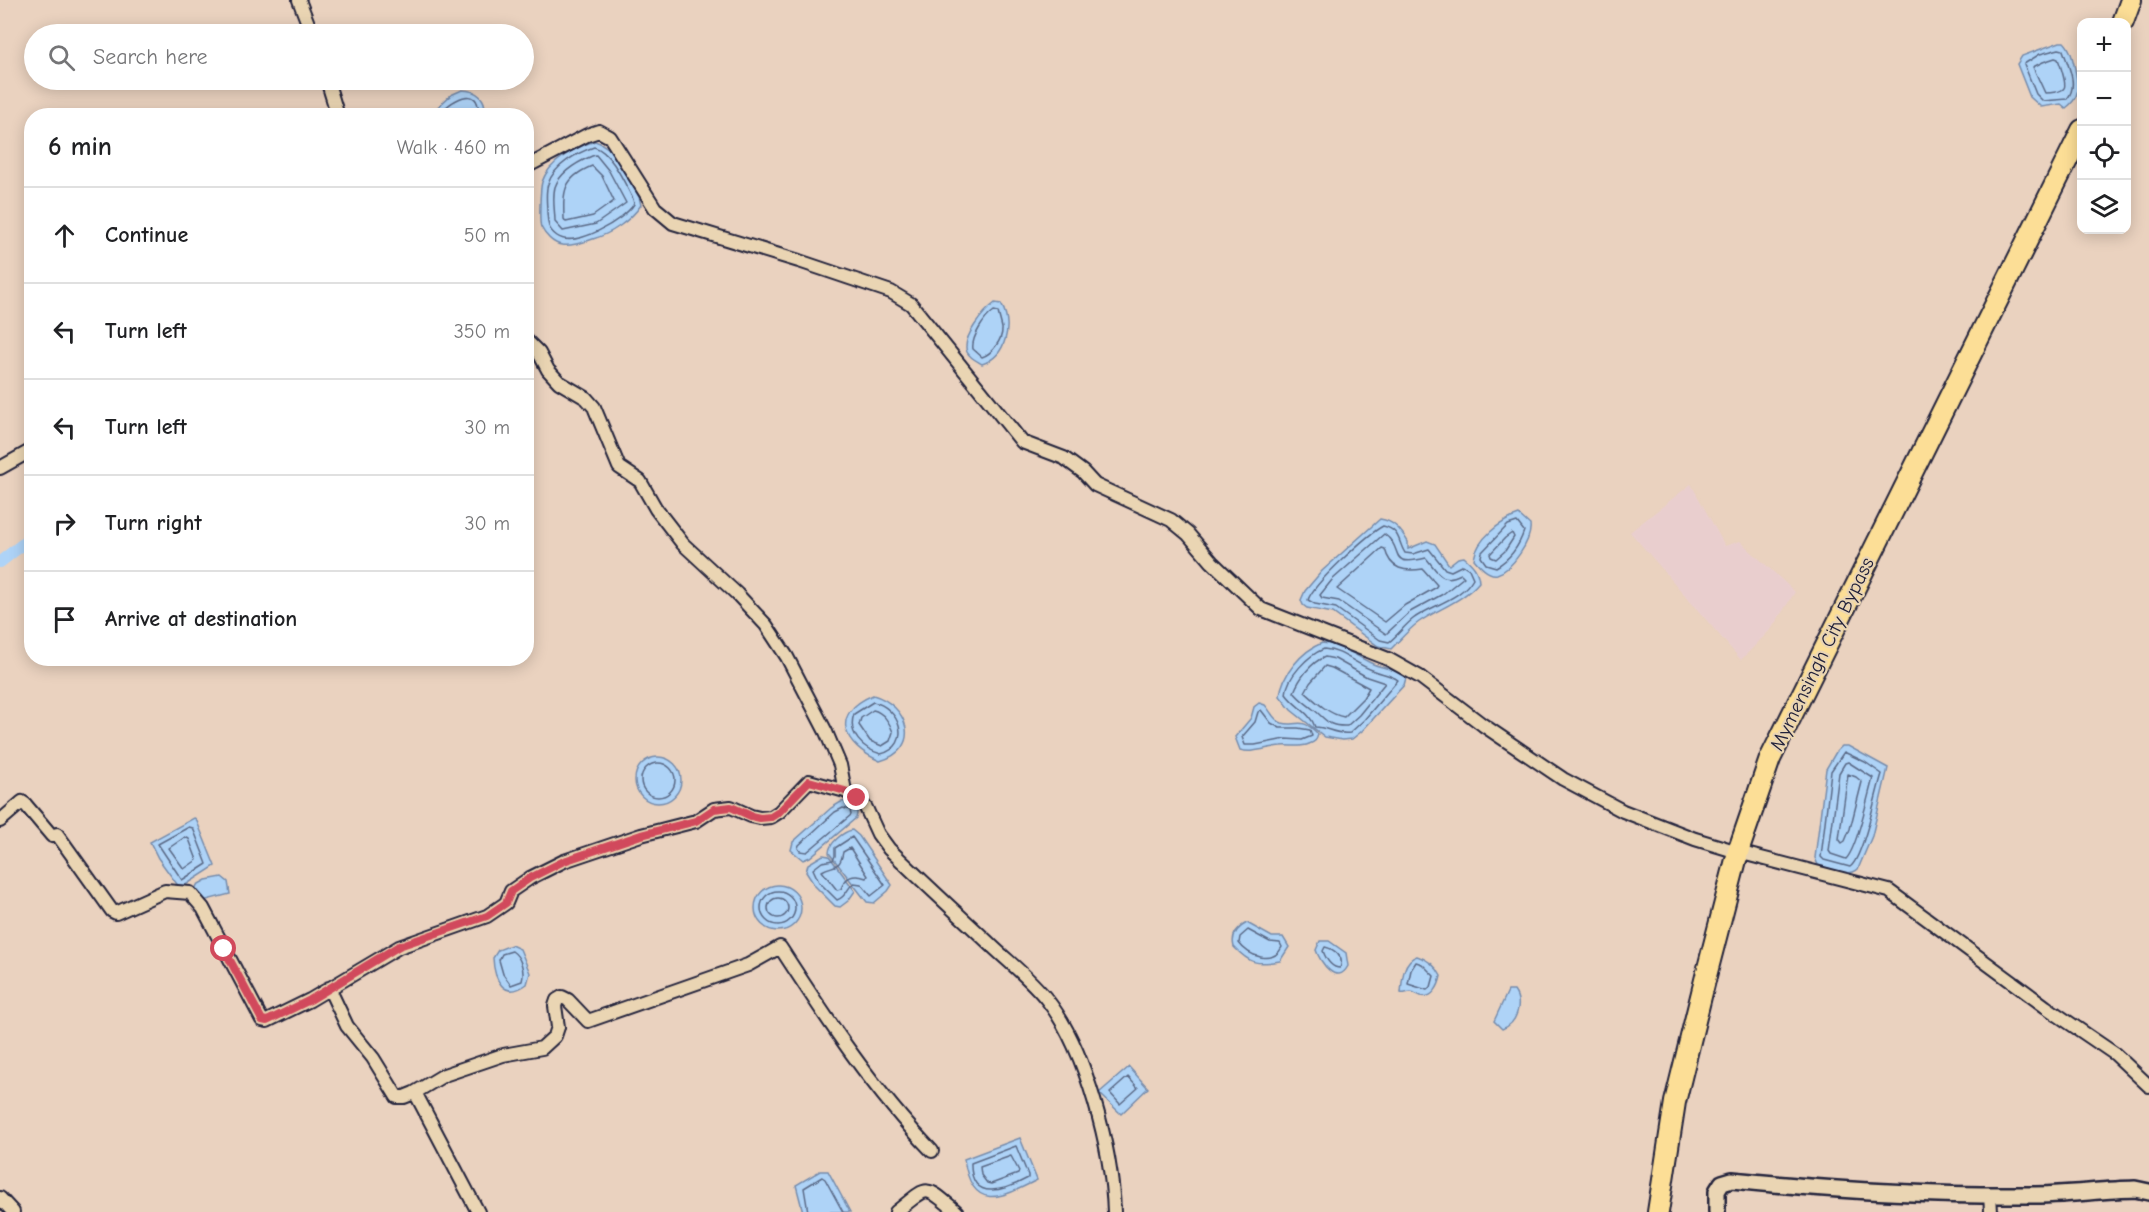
<!DOCTYPE html>
<html lang="en">
<head>
<meta charset="utf-8">
<style>
  body { margin:0; font-family:"Comic Neue",sans-serif; background:#f6f6f6; color:#202124 }
  .controls { position:absolute; right:18px; top:18px; display:grid; overflow:hidden; border-radius:12px; box-shadow:0 3px 15px #0003 }
  .controls button { width:54px; height:54px; display:grid; place-items:center; padding:0; border:0; border-bottom:2px solid #e0e0e0; background:#fff; color:#202124; font:30px sans-serif }
  .stop { position:absolute; width:18px; height:18px; margin:-14px; border:4px solid #d1495b; border-radius:50%; background:#fff }
  .stop.end { background:#d1495b; border-color:#fff; box-shadow:0 2px 6px #0008 }
  .list { margin:0; padding:0; list-style:none }
  h2 { display:flex; justify-content:space-between; align-items:center; height:78px; margin:0; padding:0 24px; font-size:26px }
  h2 small { font-size:20px; font-weight:400; color:#757577 }
  .list li { display:grid; grid-template-columns:39px 1fr auto; gap:18px; align-items:center; box-sizing:border-box; height:96px; padding:0 24px; border-top:2px solid #e0e0e0 }
  .list b { display:block; font-size:22px; white-space:nowrap }
  .list em { font-size:20px; font-style:normal; color:#757577 }
  .icon { flex:none; width:33px; height:33px; fill:none; stroke:currentColor; stroke-width:2; stroke-linecap:round; stroke-linejoin:round }
  .map { position:relative; flex:none; width:2149px; height:1212px; overflow:hidden }
  .search { position:absolute; background:#fff; box-shadow:0 3px 15px #0003; left:24px; top:24px; width:510px; height:66px; display:flex; align-items:center; gap:15px; box-sizing:border-box; padding:0 21px; border-radius:33px; color:#757577; font-size:22px }
  .panel { position:absolute; background:#fff; box-shadow:0 3px 15px #0003; left:24px; top:108px; width:510px; height:558px; border-radius:24px }
  .map>svg:first-child { display:block }
  .built { fill:#e9cece }
  .water { fill:#aed3f7; stroke:#768cac; stroke-width:1.5 }
  .lines { fill:none; stroke-linecap:round; stroke-linejoin:round }
  .shore { stroke:#5a6986; stroke-width:1.5 }
  .canal { stroke:#aed3f7; stroke-width:12 }
  .minor-casing { stroke:#22223b; stroke-width:16 }
  .tertiary-casing { stroke:#22223b; stroke-width:20 }
  .trunk-casing { stroke:#22223b; stroke-width:24 }
  .minor { stroke:#ead5b3; stroke-width:12 }
  .tertiary { stroke:#ead5b3; stroke-width:15 }
  .trunk { stroke:#fcde96; stroke-width:20 }
  .route { stroke:#d1495b; stroke-width:8 }
  .labels { text-anchor:middle; dominant-baseline:central; stroke-width:4.5; stroke-linejoin:round; paint-order:stroke }
  .street-label { font-size:20px; fill:#22223b; stroke:#ead5b3 }
</style>
</head>
<body>
<div class="map">
<svg width="2149" height="1212" viewBox="0 0 2149 1212">
  <rect width="100%" height="100%" fill="#ead2bf"/>
  <filter id="ink" filterUnits="userSpaceOnUse"><feTurbulence type="fractalNoise" baseFrequency=".0167" numOctaves="2"/><feDisplacementMap in="SourceGraphic" scale="12" xChannelSelector="R" yChannelSelector="G"/><feConvolveMatrix kernelMatrix="1 2 1 2 8 2 1 2 1" color-interpolation-filters="sRGB"/></filter>
  <g filter="url(#ink)">
    <path class="built" d="M1691,484L1725,546L1740,541L1795,592L1772,628L1741,660L1630,532Z"/>
    <path class="water" d="M2060,42H2064C2071,49 2073,60 2075,69C2078,85 2082,96 2066,108L2061,104L2041,107L2030,97L2017,64L2022,56Z
      M462,90C477,90 488,99 484,115H429L451,95Z
      M595,141C618,148 628,178 639,197L641,205C631,220 611,234 593,239C584,242 572,247 562,245C553,244 545,235 541,227C539,223 540,188 542,182C549,161 576,147 595,141Z
      M995,303L1001,304C1013,324 1007,356 982,364C977,361 970,358 967,352C961,338 984,311 995,303Z
      M1519,515L1530,525C1532,540 1512,570 1497,574C1488,576 1479,565 1474,559C1477,539 1500,521 1519,515Z
      M1380,519C1394,521 1401,530 1408,542V549L1427,541L1435,544L1449,565L1458,558L1464,557C1473,565 1478,570 1479,582C1463,601 1440,608 1419,622C1409,629 1400,640 1391,649L1378,646L1333,613L1307,608L1303,605L1301,600L1305,591L1322,571Z
      M1322,643C1341,644 1354,655 1371,663C1383,669 1396,668 1406,678L1404,685L1362,731L1352,739L1343,740L1325,737L1291,710L1280,696C1282,674 1302,651 1322,643Z
      M873,695C908,705 923,749 880,761C843,745 829,714 873,695Z
      M1259,703L1265,705C1271,711 1273,720 1282,723C1300,727 1300,716 1318,734C1317,740 1315,742 1309,744C1300,748 1291,745 1281,746C1267,747 1254,754 1240,750L1235,737L1251,718L1254,707Z
      M1842,746H1848L1888,768L1872,836L1858,869C1849,878 1830,868 1818,865L1815,858L1826,769L1836,752Z
      M635 780a23 23 0 1 1 46 0a23 23 0 1 1-46 0Z
      M841,802C852,801 860,806 856,818L810,857L803,860L791,850L793,842L831,808Z
      M194,818L196,819L215,866L184,886L179,887L158,858L150,842Z
      M852,830L859,836L892,885L888,891L874,903L867,902L829,853C829,843 843,832 852,830Z
      M823,855L829,856L855,891L848,901L840,907L835,906L815,886L806,872L808,864Z
      M222,877L228,882L230,894L203,901L195,890L197,885L206,880Z
      M755 908a23 23 0 1 1 46 0a23 23 0 1 1-46 0Z
      M1247,923L1272,937H1283L1289,947L1280,961C1257,965 1250,964 1234,947C1231,936 1237,928 1247,923Z
      M1320,941H1329L1346,953L1348,966C1337,987 1320,962 1316,950Z
      M511,945L520,949L530,973L527,984C504,1001 494,980 493,958L498,950Z
      M1417,956C1427,959 1436,966 1441,976C1439,986 1433,999 1421,996C1418,995 1414,992 1411,992C1407,992 1404,994 1401,993C1402,980 1403,960 1417,956Z
      M1508,991H1514C1523,1003 1517,1024 1502,1029L1494,1021Z
      M1129,1067L1148,1088L1121,1114L1099,1093Z
      M1020,1138L1037,1180C1000,1199 972,1212 964,1159Z
      M820,1171H828L850,1212H803L796,1185Z"/>
    <g class="lines">
      <path class="shore" d="M2059,49L2063,50C2068,66 2079,85 2067,99L2043,101L2036,94L2024,64L2040,54Z
        M2055,58L2058,59C2060,64 2067,85 2064,88C2062,92 2050,93 2045,93L2033,67L2043,62Z
        M437,116C448,102 482,80 478,116
        M594,147C611,151 625,184 633,199L634,204C624,220 575,249 557,236C547,229 548,222 547,212C547,204 545,192 548,184C554,165 577,153 594,147Z
        M592,156L596,155L609,171L626,203L596,224L563,231L555,222C555,211 552,198 555,187C560,172 578,162 592,156Z
        M592,166L602,176L614,201L593,216L566,222L564,219C563,191 563,178 592,166Z
        M994,311L998,312C999,317 1001,323 1002,328C1003,339 992,354 982,357L973,349C971,338 984,318 994,311Z
        M1517,522L1524,531C1519,546 1510,559 1496,567L1486,564L1481,557L1482,552L1508,525Z
        M1383,526C1401,530 1398,543 1405,553L1413,554L1429,549L1445,569L1451,571L1463,565L1469,569L1473,578C1461,600 1431,605 1413,619C1404,626 1397,636 1389,642L1380,640L1336,608L1315,604L1308,600C1313,584 1368,534 1383,526Z
        M1512,533L1514,537L1505,551L1496,559L1491,557L1490,554L1505,538Z
        M1384,534C1406,549 1385,568 1426,558C1438,572 1441,584 1461,574L1464,577L1443,594L1410,612L1386,634L1339,601L1322,598L1320,595L1332,580Z
        M1382,548L1385,549C1390,570 1405,572 1423,569L1437,585L1435,588L1405,605L1385,622L1337,589Z
        M1324,649C1342,650 1355,664 1372,670C1381,674 1390,674 1398,680L1364,720L1350,733C1334,735 1328,727 1315,727C1311,713 1295,707 1286,694C1287,677 1308,655 1324,649Z
        M1325,657L1335,659L1367,677L1385,683L1359,715L1347,726C1327,727 1326,719 1313,709C1306,703 1300,700 1294,692C1299,679 1311,662 1325,657Z
        M1325,666L1332,668L1369,688L1363,698L1344,717C1330,715 1315,701 1305,692L1310,683Z
        M873,702C899,707 914,745 881,754C863,749 847,734 854,714Z
        M873,710C883,712 890,723 893,732L890,741L882,746L870,741L859,725L861,718Z
        M1261,710L1271,723L1280,728H1298L1310,730L1312,736L1302,740L1285,739L1255,745H1245L1242,737L1255,722L1258,712Z
        M1844,752L1865,762L1882,774C1876,792 1863,858 1850,867L1824,860L1821,857L1831,771Z
        M1848,762L1873,778C1868,795 1857,848 1846,859L1831,854L1829,851L1839,773L1845,763Z
        M641 780a17 17 0 1 1 34 0a17 17 0 1 1-34 0Z
        M1848,774L1856,777L1862,782L1850,829L1845,841L1842,843L1839,839Z
        M843,808L850,810L851,815L807,852L800,851L798,848L799,845L835,812Z
        M189,827L193,828L207,864L182,880L158,844Z
        M185,837L189,839L197,860L184,869L169,848Z
        M852,837L885,885L871,896L861,884L854,883C846,888 848,896 837,900L819,882L813,869L822,862L833,860L835,856V848Z
        M850,848L868,876L866,878C853,873 845,877 841,889L837,890L822,871C834,864 840,870 843,852Z
        M761 908a17 17 0 1 1 34 0a17 17 0 1 1-34 0Z
        M768 908a10 10 0 1 1 20 0a10 10 0 1 1-20 0Z
        M1248,930L1270,942L1280,943L1282,947C1273,966 1248,956 1239,943L1240,937Z
        M1325,947C1334,949 1345,957 1340,968C1331,968 1326,959 1323,951Z
        M512,951C521,957 525,971 522,981L511,985L503,974L499,960L502,954Z
        M1416,962L1422,964L1434,976L1431,987L1427,990L1408,984L1411,970Z
        M1128,1077L1138,1088L1120,1104L1110,1093Z
        M1016,1146L1028,1175V1178C1006,1190 970,1203 971,1163Z
        M1011,1156L1019,1171L1018,1174L991,1184L987,1183L981,1175L980,1167Z
        M808,1212L804,1188L822,1177L825,1179L843,1212"/>
      <path class="canal" d="M0,562L32,537"/>
      <defs>
        <path id="minor" d="M299,0L312,34
          M327,80L338,116
          M526,167L587,135L599,131L610,137L655,208L673,223L799,261L891,292L911,304L1022,442L1064,458L1083,472L1095,485L1171,520L1188,534L1212,562L1261,609L1388,659L1420,677L1483,725L1563,779L1623,811L1695,839L1738,852L1889,891L2046,1007L2115,1054L2149,1086
          M526,340L539,353L548,370L559,382L586,398L594,407L619,467L640,481L656,509L683,544L737,594L766,625L787,657L826,732L840,765L845,791
          M0,468L32,450
          M0,821L22,802L25,804L52,836L57,834L112,911L116,913L165,891L190,893L203,908L262,1020L267,1021L310,1000L399,947L487,916L506,903L511,891L530,878L564,861L641,835L696,821L714,809L731,807L751,816L760,818L771,817L779,812L809,781L845,791L857,798L866,808L878,834L889,849C923,882 958,914 992,946C1011,964 1032,980 1048,1001C1086,1050 1112,1150 1114,1212
          M329,988L347,1026L373,1058L397,1097H404L414,1093L418,1098L478,1212
          M414,1093L444,1075L503,1055L542,1048L555,1036L558,1027L555,1006L557,1000L562,997L568,1000L588,1021L748,965L780,947C826,1018 873,1090 932,1151
          M1990,1194L1991,1212
          M0,1198L13,1212
          M896,1212C930,1185 924,1184 957,1212"/>
        <path id="tertiary" d="M1717,1212V1191L1722,1183L1732,1180C1831,1190 1930,1196 2030,1195C2065,1195 2100,1190 2135,1189L2149,1192"/>
        <path id="trunk" d="M2123,22L2131,0
          M1658,1212L1675,1102L1707,972L1738,852L1770,759L2082,130"/>
      </defs>
      <use href="#minor" class="minor-casing"/>
      <use href="#tertiary" class="tertiary-casing"/>
      <use href="#trunk" class="trunk-casing"/>
      <use href="#minor" class="minor"/>
      <use href="#tertiary" class="tertiary"/>
      <use href="#trunk" class="trunk"/>
    </g>
  </g>
  <g class="lines" filter="url(#ink)">
    <path class="route" d="M224,949L262,1020L267,1021L310,1000L399,946L487,916L506,903L511,891L530,878L564,861L641,835L696,821L714,809L731,807L751,816L760,818L771,817L779,812L809,781L845,791L857,798"/>
  </g>
  <g class="labels">
    <g class="street-label">
      <text transform="translate(1822 654) rotate(-64)">Mymensingh City Bypass</text>
    </g>
  </g>
</svg>
<div class="controls">
<button>+</button>
<button>−</button>
<button><svg class="icon" aria-label="locate" viewBox="0 0 24 24"><circle cx="12" cy="12" r="6"/><path d="M12 2v4M12 18v4M2 12h4M18 12h4"/></svg></button>
<button><svg class="icon" aria-label="layers" viewBox="0 0 24 24"><path d="M12 4l9 5-9 5-9-5zM3 14l9 5 9-5"/></svg></button>
</div>
<div class="stop" style="left:224px;top:949px"></div>
<div class="stop end" style="left:857px;top:798px"></div>
<div class="search"><svg class="icon" aria-label="search" viewBox="0 0 24 24"><circle cx="10" cy="10" r="6"/><path d="M15 15l6 6"/></svg>Search here</div>
<section class="panel">
<h2>6 min<small>Walk · 460 m</small></h2>
<ul class="list">
<li><svg class="icon" aria-label="ahead" viewBox="0 0 24 24"><path d="M12 20V5M6 11l6-6 6 6"/></svg><div><b>Continue</b></div><em>50 m</em></li>
<li><svg class="icon" aria-label="left" viewBox="0 0 24 24"><path d="M17 20v-9H6M10 6l-5 5 5 5"/></svg><div><b>Turn left</b></div><em>350 m</em></li>
<li><svg class="icon" aria-label="left" viewBox="0 0 24 24"><path d="M17 20v-9H6M10 6l-5 5 5 5"/></svg><div><b>Turn left</b></div><em>30 m</em></li>
<li><svg class="icon" aria-label="right" viewBox="0 0 24 24"><path d="M7 20v-9h11M14 6l5 5-5 5"/></svg><div><b>Turn right</b></div><em>30 m</em></li>
<li><svg class="icon" aria-label="arrive" viewBox="0 0 24 24"><path d="M6 21V4h12l-3 4 3 4H6"/></svg><div><b>Arrive at destination</b></div></li>
</ul>
</section>
</div>
</body>
</html>
